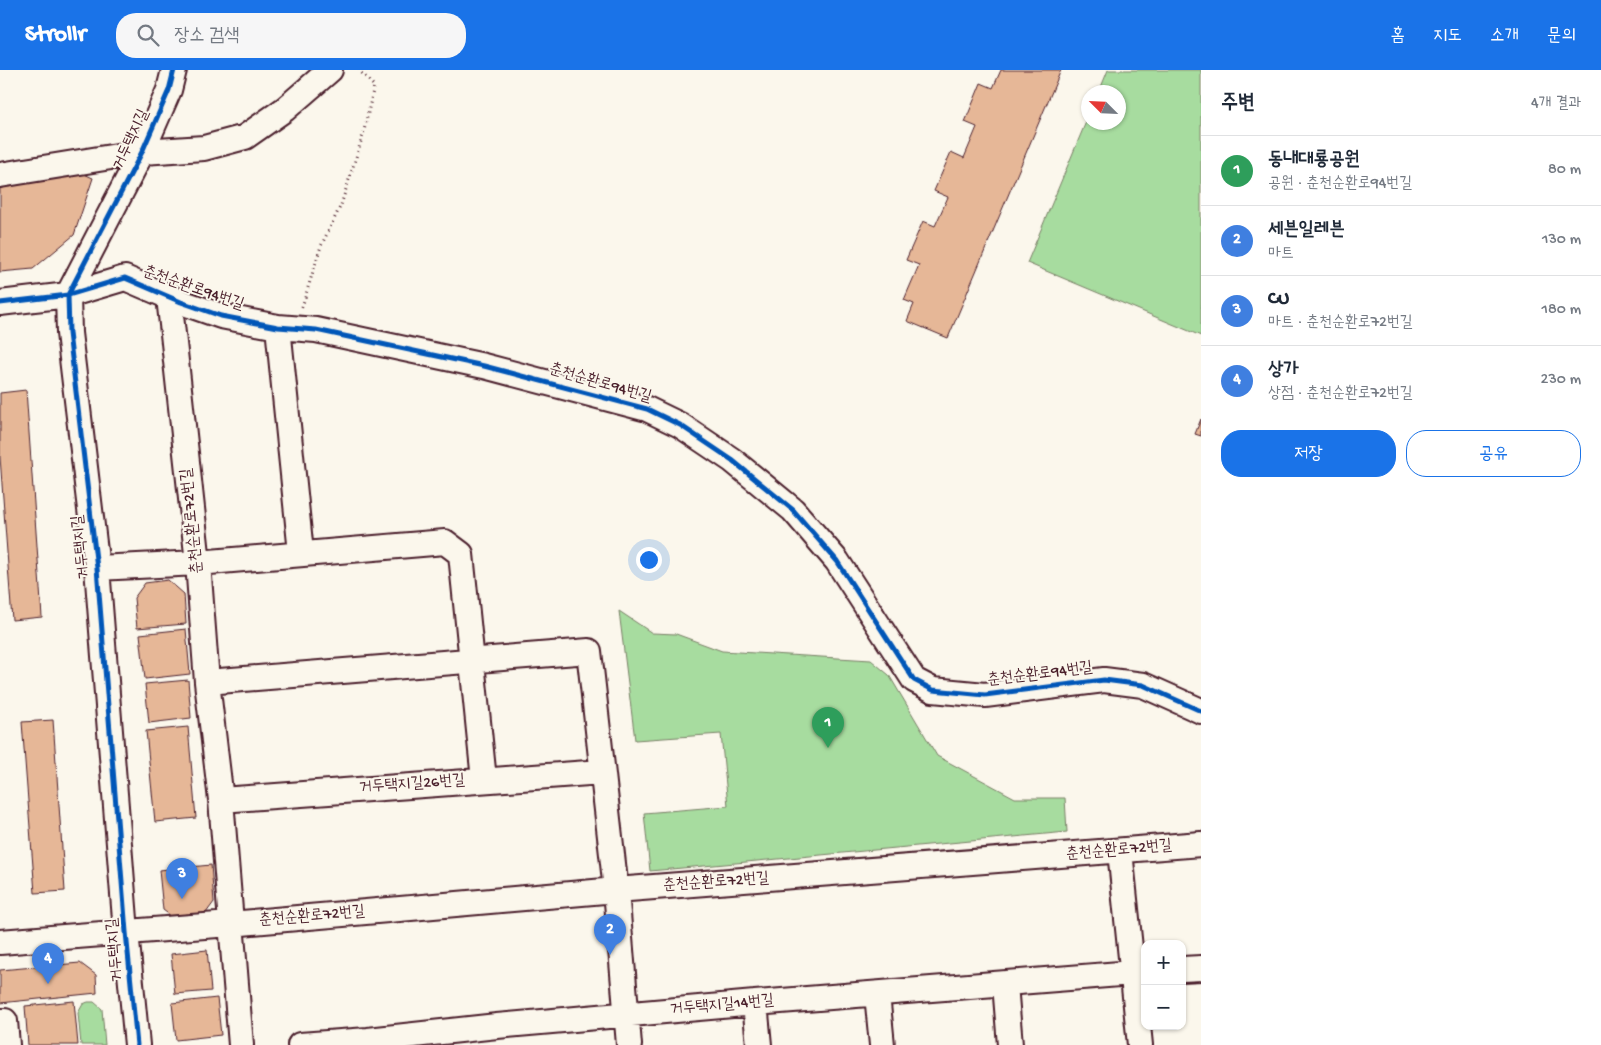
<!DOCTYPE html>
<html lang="ko">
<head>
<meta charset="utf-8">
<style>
  body { margin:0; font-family:"Gochi Hand","Poor Story",sans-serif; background:#f6f6f7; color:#1f2937 }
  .controls { position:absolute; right:15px; bottom:15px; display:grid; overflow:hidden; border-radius:10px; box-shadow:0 1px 4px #0004 }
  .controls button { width:45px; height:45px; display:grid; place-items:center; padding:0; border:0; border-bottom:1px solid #e0e1e3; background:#fff; color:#1f2937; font:25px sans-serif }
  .compass { position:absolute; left:1081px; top:15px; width:45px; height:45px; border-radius:50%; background:#fff; box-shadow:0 1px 4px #0004; rotate:294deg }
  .you { position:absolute; left:648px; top:489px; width:18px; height:18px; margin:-12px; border:4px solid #fff; border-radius:50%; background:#1a73e8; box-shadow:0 0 0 8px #1a73e833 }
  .badge { display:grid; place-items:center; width:32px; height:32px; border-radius:50%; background:#1a73e8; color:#fff; font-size:16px; font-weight:700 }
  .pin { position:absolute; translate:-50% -41px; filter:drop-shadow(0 1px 2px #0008) }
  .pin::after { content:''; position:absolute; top:26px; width:18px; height:15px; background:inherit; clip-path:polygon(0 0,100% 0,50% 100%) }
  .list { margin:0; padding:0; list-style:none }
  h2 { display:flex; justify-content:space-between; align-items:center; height:65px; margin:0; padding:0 20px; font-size:21px }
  h2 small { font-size:16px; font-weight:400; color:#747a83 }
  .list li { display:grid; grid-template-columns:32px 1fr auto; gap:15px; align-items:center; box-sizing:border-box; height:70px; padding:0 20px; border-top:1px solid #e0e1e3 }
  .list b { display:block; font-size:19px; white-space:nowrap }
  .list p { margin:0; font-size:16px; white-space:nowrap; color:#747a83 }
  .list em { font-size:16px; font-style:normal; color:#747a83 }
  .actions { display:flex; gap:10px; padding:15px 20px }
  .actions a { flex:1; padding:11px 0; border:1px solid #1a73e8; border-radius:20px; text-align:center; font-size:18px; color:#1a73e8 }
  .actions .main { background:#1a73e8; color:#fff }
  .icon { flex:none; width:28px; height:28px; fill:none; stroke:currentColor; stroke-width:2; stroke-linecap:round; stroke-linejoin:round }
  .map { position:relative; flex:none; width:1201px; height:975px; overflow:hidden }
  header { display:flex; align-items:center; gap:30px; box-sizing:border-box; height:70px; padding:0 25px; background:#1a73e8; color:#fff }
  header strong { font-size:24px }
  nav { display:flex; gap:28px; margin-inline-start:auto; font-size:18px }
  .search { width:350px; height:45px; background:#f6f6f7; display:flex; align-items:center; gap:12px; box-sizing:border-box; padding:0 18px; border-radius:20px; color:#747a83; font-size:19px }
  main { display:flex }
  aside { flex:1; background:#fff }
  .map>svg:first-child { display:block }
  .green { fill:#a7dc9f; stroke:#787e65 }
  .building { fill:#e6b797; stroke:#4a1f2b }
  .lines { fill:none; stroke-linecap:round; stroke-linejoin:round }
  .minor-casing { stroke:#4a1f2b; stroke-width:28 }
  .path { stroke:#4a1f2b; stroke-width:3; stroke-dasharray:1 4; stroke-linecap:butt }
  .minor { stroke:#fbf7ec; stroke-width:24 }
  .cycleway-casing { stroke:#fbf7ec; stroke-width:8 }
  .cycleway { stroke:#0057b8; stroke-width:5 }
  .labels { text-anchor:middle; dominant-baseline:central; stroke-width:4; stroke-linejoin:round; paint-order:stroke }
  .street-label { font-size:16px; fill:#4a1f2b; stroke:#fbf7ec }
</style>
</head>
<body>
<header>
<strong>Strollr</strong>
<div class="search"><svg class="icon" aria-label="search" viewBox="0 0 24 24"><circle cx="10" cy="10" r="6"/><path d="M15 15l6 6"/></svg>장소 검색</div>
<nav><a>홈</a><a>지도</a><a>소개</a><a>문의</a></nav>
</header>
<main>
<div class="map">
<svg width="1201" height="975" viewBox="0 0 1201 975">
  <rect width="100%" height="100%" fill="#fbf7ec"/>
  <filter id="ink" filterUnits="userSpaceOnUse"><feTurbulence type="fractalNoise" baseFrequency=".02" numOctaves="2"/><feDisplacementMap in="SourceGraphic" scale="10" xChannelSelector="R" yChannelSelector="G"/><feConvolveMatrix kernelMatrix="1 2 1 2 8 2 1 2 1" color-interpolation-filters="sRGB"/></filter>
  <g filter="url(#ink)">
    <path class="green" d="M1108,0H1201V266L1027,193L1088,47V52H1118V22H1099Z
      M619,541L652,563L676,564L722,581L871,590L889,605L937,686L1015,728H1065L1067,762L650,801L644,743L728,736L721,664L635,670Z
      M88,932H94L102,939L105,975H81L78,943L83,934Z"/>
    <path class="building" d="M1001,0H1061L948,268L907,251L914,234L904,230L919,195L906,190L923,151L935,156L948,127L934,121L951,82L964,88L977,57L965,52L981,13L993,18Z
      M75,100L93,108L74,165L33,199L0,202V110Z
      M26,320L42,547L12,550L0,387V323Z
      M1201,349V366L1195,364Z
      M168,510L184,524L186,554L137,558L134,528L145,513Z
      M186,559L190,604L145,609L140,564Z
      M188,610L191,648L149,653L145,614Z
      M53,650L65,821L35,823L22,652Z
      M188,657L196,748L155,752L146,661Z
      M211,795L214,832L203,847L175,849L163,840L159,800Z
      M207,880L211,921L175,924L171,884Z
      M80,893L96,905L97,923L0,933V900Z
      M217,928L221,965L176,970L172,933Z
      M74,931L78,975H28L25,936Z"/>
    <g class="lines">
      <defs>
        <path id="minor" d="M0,105L142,82L204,78L245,67L285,39L330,0
          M169,227L198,493L207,612L221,730L241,975
          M0,233L68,225L125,208L181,232L221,246L278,257L316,260L484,296L647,339L680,355L732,390L793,440L837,491L914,610L933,620L985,625L1104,610L1143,615L1201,641
          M278,257L301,483
          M97,498L198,493L445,472L461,484L484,710
          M207,612L589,581L616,820L629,975
          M221,730L602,702
          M1120,781L1140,975
          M0,872L230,854L616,820L1201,774
          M1182,899L1201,898
          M1005,914L1010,975
          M877,924L882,975
          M755,933L759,975
          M0,951H5L7,975
          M137,975L126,862L97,498L69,263L68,225L142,82L169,20L174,0
          M300,975L368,970L497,956L755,933L1145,902"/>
      </defs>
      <use href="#minor" class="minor-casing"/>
      <path class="path" d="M302,237L321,176L341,135L363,65L374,16L359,0"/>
      <use href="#minor" class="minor"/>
      <defs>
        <path id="cycleway" d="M0,233L68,225L125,208L181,232L221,246L278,257L316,260L484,296L647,339L680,355L732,390L793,440L837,491L914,610L933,620L985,625L1104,610L1143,615L1201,641
          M137,975L126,862L97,498L69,263L68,225L142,82L169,20L174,0"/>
      </defs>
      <use href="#cycleway" class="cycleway-casing"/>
      <use href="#cycleway" class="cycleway"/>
    </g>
  </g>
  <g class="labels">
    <g class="street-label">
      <text transform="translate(132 70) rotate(-65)">거두택지길</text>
      <text transform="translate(193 219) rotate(19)">춘천순환로94번길</text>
      <text transform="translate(600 314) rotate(16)">춘천순환로94번길</text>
      <text transform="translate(193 451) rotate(-96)">춘천순환로72번길</text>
      <text transform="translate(82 477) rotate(-96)">거두택지길</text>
      <text transform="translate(1040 605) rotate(-7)">춘천순환로94번길</text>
      <text transform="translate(412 715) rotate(-4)">거두택지길26번길</text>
      <text transform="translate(1119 781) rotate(-5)">춘천순환로72번길</text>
      <text transform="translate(716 813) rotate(-4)">춘천순환로72번길</text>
      <text transform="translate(312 847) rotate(-5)">춘천순환로72번길</text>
      <text transform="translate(116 880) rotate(-95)">거두택지길</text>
      <text transform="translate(722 936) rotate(-5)">거두택지길14번길</text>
    </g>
  </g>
</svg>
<div class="controls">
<button>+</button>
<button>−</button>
</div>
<svg class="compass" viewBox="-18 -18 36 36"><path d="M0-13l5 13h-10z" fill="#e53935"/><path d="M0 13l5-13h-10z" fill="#747a83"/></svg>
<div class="you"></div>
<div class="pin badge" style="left:828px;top:678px;background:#2e9e5b">1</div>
<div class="pin badge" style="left:610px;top:885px;background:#3f7fe0">2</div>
<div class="pin badge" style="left:182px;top:829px;background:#3f7fe0">3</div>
<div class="pin badge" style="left:48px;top:914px;background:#3f7fe0">4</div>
</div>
<aside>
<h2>주변<small>4개 결과</small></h2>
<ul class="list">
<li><span class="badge" style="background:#2e9e5b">1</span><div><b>동내대룡공원</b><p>공원 · 춘천순환로94번길</p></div><em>80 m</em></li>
<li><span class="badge" style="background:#3f7fe0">2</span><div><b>세븐일레븐</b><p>마트</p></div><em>130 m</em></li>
<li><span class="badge" style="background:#3f7fe0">3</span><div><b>CU</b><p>마트 · 춘천순환로72번길</p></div><em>180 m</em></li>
<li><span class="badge" style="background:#3f7fe0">4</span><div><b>상가</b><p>상점 · 춘천순환로72번길</p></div><em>230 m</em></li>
</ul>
<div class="actions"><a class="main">저장</a><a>공유</a></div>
</aside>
</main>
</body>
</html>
